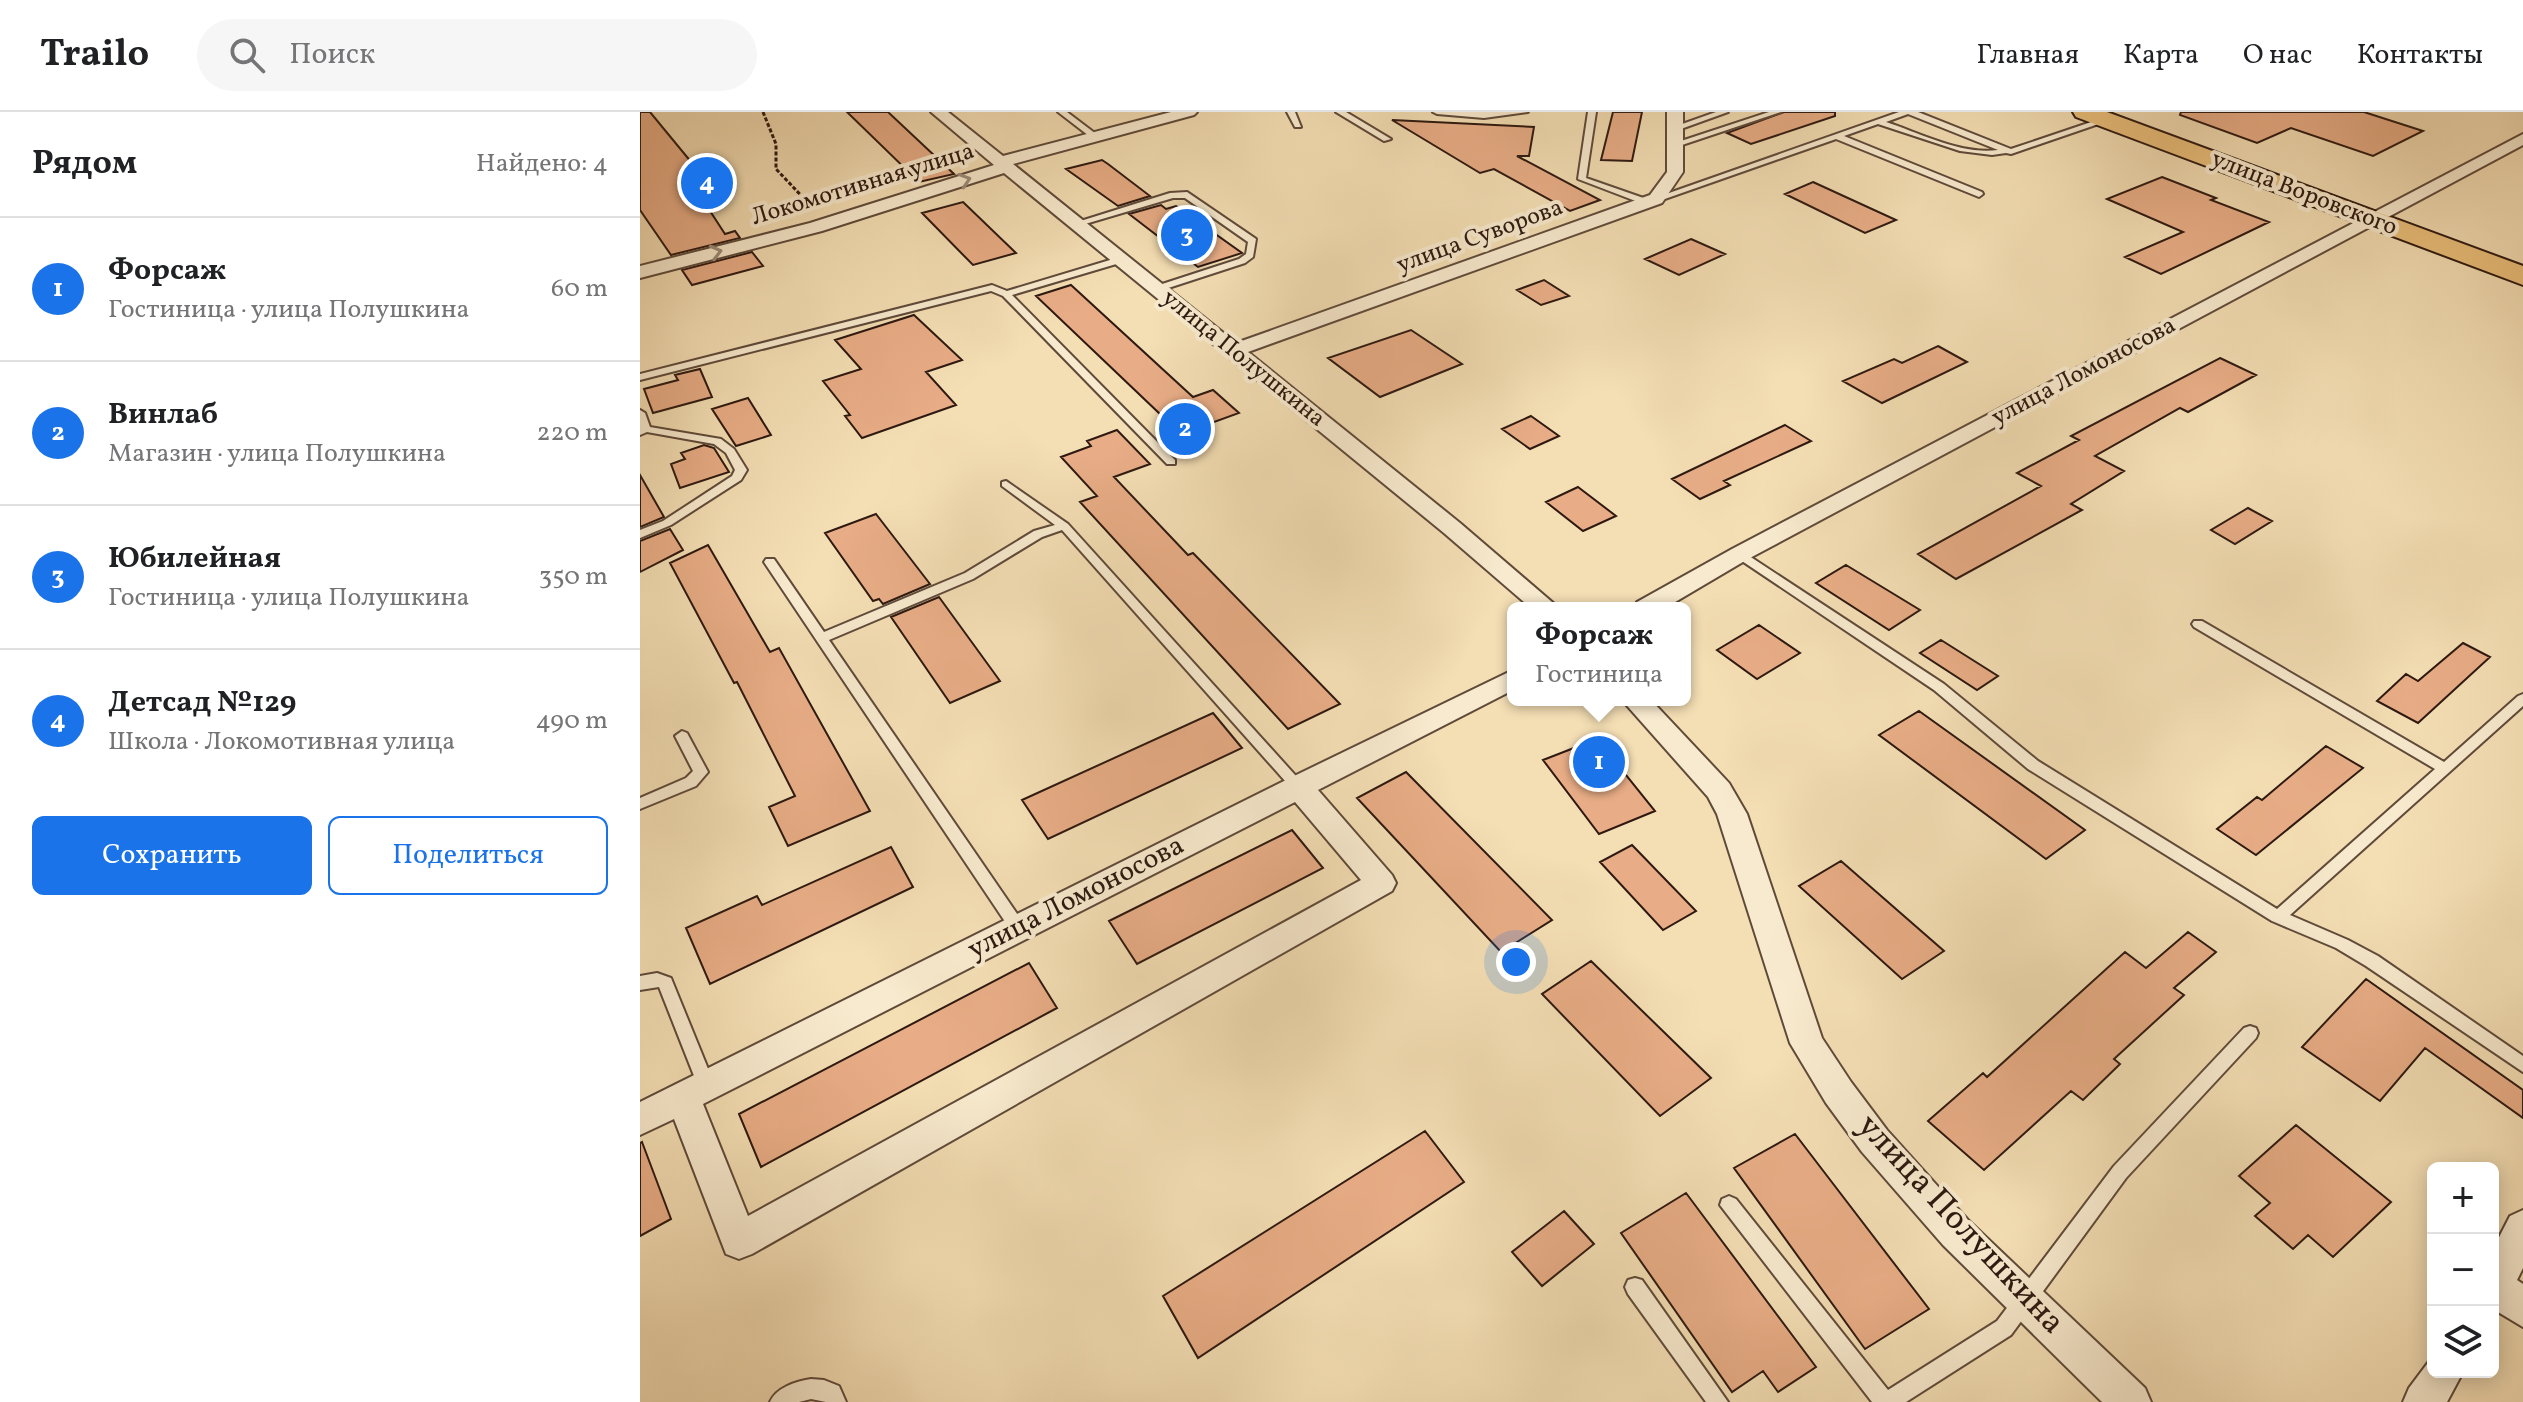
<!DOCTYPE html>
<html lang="ru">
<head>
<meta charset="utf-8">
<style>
  body { margin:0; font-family:Vollkorn,serif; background:#f6f6f6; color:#202124 }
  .controls { position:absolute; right:24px; bottom:24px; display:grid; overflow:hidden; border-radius:12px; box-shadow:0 4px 20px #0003 }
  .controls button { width:72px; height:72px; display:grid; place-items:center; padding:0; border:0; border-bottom:2px solid #e0e0e0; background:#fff; color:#202124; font:40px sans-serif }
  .you { position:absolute; left:876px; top:850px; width:28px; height:28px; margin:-20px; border:6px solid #fff; border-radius:50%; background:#1a73e8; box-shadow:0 0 0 12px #1a73e833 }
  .badge { display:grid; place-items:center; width:52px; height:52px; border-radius:50%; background:#1a73e8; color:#fff; font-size:26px; font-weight:700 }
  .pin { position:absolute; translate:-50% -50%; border:4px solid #fff; box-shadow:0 2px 8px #0006 }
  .popup { position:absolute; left:867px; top:490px; width:184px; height:104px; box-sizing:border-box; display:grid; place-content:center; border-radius:12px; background:#fff; filter:drop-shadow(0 2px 6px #0005); font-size:26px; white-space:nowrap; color:#757577 }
  .popup b { font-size:30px; color:#202124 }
  .popup::after { content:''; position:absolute; left:50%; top:100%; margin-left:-16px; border:16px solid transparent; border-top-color:#fff }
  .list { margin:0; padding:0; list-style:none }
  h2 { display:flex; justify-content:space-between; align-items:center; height:104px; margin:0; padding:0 32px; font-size:34px }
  h2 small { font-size:26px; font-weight:400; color:#757577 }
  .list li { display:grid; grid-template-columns:52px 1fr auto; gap:24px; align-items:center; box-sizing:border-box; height:144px; padding:0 32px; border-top:2px solid #e0e0e0 }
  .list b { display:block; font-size:30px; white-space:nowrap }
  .list p { margin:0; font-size:26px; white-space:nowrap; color:#757577 }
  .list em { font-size:26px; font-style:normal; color:#757577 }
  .actions { display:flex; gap:16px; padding:24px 32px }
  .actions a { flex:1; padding:18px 0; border:2px solid #1a73e8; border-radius:12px; text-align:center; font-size:28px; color:#1a73e8 }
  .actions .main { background:#1a73e8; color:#fff }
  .icon { flex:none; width:44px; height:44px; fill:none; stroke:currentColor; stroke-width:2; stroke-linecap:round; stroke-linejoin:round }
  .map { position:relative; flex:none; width:1883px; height:1290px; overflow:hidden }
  header { display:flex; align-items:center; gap:48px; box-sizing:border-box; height:112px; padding:0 40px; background:#fff; border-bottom:2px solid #e0e0e0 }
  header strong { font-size:38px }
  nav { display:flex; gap:44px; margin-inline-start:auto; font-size:28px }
  .search { width:560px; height:72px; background:#f6f6f6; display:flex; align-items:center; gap:20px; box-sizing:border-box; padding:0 28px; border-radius:44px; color:#757577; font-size:30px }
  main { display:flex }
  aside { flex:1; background:#fff }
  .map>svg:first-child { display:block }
  .building { fill:#e8ad86; stroke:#2d1911; stroke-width:2 }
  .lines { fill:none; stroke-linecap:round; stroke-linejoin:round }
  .lane-casing { stroke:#5f4a3a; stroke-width:4 }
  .street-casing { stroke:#5f4a3a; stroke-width:4 }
  .primary-casing { stroke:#2d1911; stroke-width:4 }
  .path { stroke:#2d1911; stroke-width:3; stroke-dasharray:4 2; stroke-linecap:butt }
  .lane { fill:#f8eace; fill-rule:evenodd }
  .street { fill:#f8eace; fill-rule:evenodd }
  .primary { fill:#eabf7a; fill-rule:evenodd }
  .oneway { stroke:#9d8c79 }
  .labels { text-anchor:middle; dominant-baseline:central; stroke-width:8; stroke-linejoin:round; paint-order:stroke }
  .far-street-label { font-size:24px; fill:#2d1911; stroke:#f8eace }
  .street-label { font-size:28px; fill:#2d1911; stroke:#f8eace }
  .near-street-label { font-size:34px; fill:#2d1911; stroke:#f8eace }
</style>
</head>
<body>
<header>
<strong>Trailo</strong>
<div class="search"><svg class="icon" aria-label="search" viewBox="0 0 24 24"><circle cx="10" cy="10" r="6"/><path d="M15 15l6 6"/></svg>Поиск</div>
<nav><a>Главная</a><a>Карта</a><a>О нас</a><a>Контакты</a></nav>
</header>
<main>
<aside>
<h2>Рядом<small>Найдено: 4</small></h2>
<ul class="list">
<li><span class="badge">1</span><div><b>Форсаж</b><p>Гостиница · улица Полушкина</p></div><em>60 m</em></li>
<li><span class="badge">2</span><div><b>Винлаб</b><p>Магазин · улица Полушкина</p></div><em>220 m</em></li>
<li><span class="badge">3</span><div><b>Юбилейная</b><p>Гостиница · улица Полушкина</p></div><em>350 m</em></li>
<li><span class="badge">4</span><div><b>Детсад №129</b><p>Школа · Локомотивная улица</p></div><em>490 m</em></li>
</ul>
<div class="actions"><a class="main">Сохранить</a><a>Поделиться</a></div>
</aside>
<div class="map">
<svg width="1883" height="1290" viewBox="0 0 1883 1290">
  <rect width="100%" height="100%" fill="#f4deb4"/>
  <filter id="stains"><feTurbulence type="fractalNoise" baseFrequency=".0025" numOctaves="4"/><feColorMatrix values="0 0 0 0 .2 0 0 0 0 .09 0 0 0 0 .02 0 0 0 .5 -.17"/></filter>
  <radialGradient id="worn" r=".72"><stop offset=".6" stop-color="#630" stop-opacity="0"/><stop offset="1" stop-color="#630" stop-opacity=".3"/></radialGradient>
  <path class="building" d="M0,0H10L61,62L48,65L85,122L95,119L100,126L31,143L0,98Z
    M207,0H248L314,62L279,70Z
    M973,0H1002L992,49L961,48Z
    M1144,0H1195V4L1111,32L1087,21Z
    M1541,0H1724L1783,19L1733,44L1651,16L1617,31L1540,3Z
    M752,8L894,15L889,44H877L960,88L930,99L854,57L840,61Z
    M462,48L468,52L510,84L478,94L426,57Z
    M1522,65L1576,86L1571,88L1629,110L1521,162L1485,145L1543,120L1467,87Z
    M1173,70L1256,108L1225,121L1145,82Z
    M323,90L376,141L333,153L282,101Z
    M521,93L526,97L536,94L602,141L558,155L489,102Z
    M1051,127L1085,142L1039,163L1005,147Z
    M112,140L123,154L52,173L42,158Z
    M904,168L929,184L901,193L877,178Z
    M431,173L553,285L573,278L599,301L541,322L396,184Z
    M274,203L322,248L286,260L316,293L222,326L205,304L210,303L183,269L221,257L195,228Z
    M771,218L822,252L740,285L688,246Z
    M1298,234L1327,250L1242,291L1203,269L1254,247L1262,251Z
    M1580,246L1616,263L1548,300L1540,296L1455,344L1484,359L1431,392L1442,398L1316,467L1278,442L1401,374L1377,361L1439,328L1431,324Z
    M60,257L72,285L13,301L4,277L38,268L35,263Z
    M108,286L131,323L96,334L72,297Z
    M891,304L919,324L890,337L862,317Z
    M1145,313L1171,329L1084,369L1090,373L1060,387L1032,367Z
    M477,318L510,352L474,365L548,443L553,441L700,592L648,617L440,390L457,384L421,345L451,334L447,329Z
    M64,333L74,336L89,360L40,376L31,352L45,347L41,341Z
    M0,363L24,405L0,415Z
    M938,375L976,404L943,419L906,390Z
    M1608,396L1632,409L1595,432L1571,418Z
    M236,402L290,472L243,492L239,487L233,489L185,421Z
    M30,417L43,438L0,460V429Z
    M68,433L130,540L139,536L230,699L148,734L129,695L155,684L97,570L94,571L30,451Z
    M1206,453L1280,498L1249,518L1176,471Z
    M299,485L360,569L310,591L251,505Z
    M1119,513L1160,541L1117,567L1077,538Z
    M1301,528L1358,564L1337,578L1280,541Z
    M1823,531L1850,545L1778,611L1737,589L1766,562L1778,569Z
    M1279,599L1445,718L1406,747L1239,623Z
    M573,601L602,636L408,727L382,688Z
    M957,627L1015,699L959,722L903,648Z
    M1686,634L1723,656L1616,743L1577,717L1617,685L1622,688Z
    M766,660L912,808L861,840L717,686Z
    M652,718L683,756L497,852L469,809Z
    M992,733L1056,799L1023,818L960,750Z
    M251,735L273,775L70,872L46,816L117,784L122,793Z
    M1201,749L1304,839L1262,867L1159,774Z
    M1548,820L1576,840L1534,876L1544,883L1474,947L1480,952L1443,988L1431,979L1344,1058L1288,1009L1343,961L1347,965L1485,840L1506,856Z
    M951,849L1071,966L1020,1004L902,882Z
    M389,851L417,896L121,1055L99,1002Z
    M1726,867L1883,978V1006L1785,936L1740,989L1662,935Z
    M1656,1013L1751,1090L1693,1145L1668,1123L1653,1137L1615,1104L1630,1091L1599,1064Z
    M785,1019L824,1070L558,1246L523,1184Z
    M1155,1022L1289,1197L1225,1237L1094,1056Z
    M2,1030L31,1107L0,1124V1031Z
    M1046,1081L1176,1255L1138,1280L1123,1259L1092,1280L981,1121Z
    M924,1099L954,1132L902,1174L872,1140Z"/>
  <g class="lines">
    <defs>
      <path id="lane" d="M418,0H427L460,25L453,27Z
        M647,0H655L661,15H655Z
        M696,0H706L751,27L744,29Z
        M793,0H888L844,6L797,2Z
        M948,0H956L946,66L1012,89V93H1006L938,67Z
        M1076,0H1088L1038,18L1031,16Z
        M1129,0H1141L1039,34L1032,32Z
        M1259,0H1278L1371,37L1463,6L1470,8L1371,42L1366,41L1352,43L1320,39L1238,12L1204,24L1342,80L1343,82L1339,85L1196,27L1019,89L1012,87ZM1268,2L1358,38C1321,43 1280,21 1246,10Z
        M547,80L616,127L613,145L605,151L516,180L513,179V175L599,147L606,142L608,130L545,86H533L435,115L431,112L530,81Z
        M480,145L483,146V150L372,183L535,348V352H527L363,184L351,179L0,268V262L352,173L367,179Z
        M0,298L5,301L10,315L81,327L94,337L107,358L101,368L31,413L0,426V418L23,409L92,364L95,358L86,341L74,332L7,320L0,323Z
        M366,369L428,412L665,674L658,679L653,678L422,418L402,425L333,467L189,528L384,812L386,816L384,820L378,822L372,820L124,450L126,447H134L184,520L325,461L394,419L415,413L362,374V370Z
        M1100,438L1304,572L1398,649L1637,797L1795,657L1554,515L1552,512L1554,509H1562L1804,650L1878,584L1883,582V594L1650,803L1708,828L1738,844L1883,944V960L1726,854L1696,836L1632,809L1388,657L1294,578L1096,445L1094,442L1096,439Z
        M42,619L47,621L68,660L56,674L0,697V686L46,666L53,659L35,624Z
        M17,861L31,866L33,871L75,974L72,979L66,981L60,979L19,875L0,878V864Z
        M1610,914L1616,916L1618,921L1616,926L1486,1066L1371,1223L1266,1290H1232L1080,1093L1082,1087L1089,1084L1096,1087L1248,1278L1357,1209L1474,1054L1604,916Z
        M995,1166L1002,1168L1088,1290H1066L988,1182L985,1175L988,1168Z
        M171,1267L184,1268L199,1274L206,1290H186L171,1287L159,1290H130C136,1276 156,1269 171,1267Z"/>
      <path id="street" d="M291,0H308L363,44L531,0H557L554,3L373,52L596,231L1010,83L1027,60V0H1043V60L1022,91L608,240L820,411L919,496H891L804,421L364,61L182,119L0,166V154L170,111L354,53Z
        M1883,22V33L1108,447L1025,496H993L997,490L1092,437Z
        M873,558V578L678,678L752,763L756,771L752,779L112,1142L99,1147L86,1142L34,1007L0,1023V990L648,667ZM655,690L721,768L108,1104L63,992Z
        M982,588H1011L1089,671L1107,702L1182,926L1211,970L1247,1018L1329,1109L1505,1276L1511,1290H1462L1303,1133L1222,1040L1186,991L1150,931L1077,702L1068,685Z
        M1883,1098V1156L1877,1168L1883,1172V1215L1853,1197V1137L1870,1104Z
        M1793,1244V1260H1823L1807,1290H1763L1769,1276Z"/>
      <path id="primary" d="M1433,0H1467L1883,154V173L1436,5Z"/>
    </defs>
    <use href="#lane" class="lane-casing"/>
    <use href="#street" class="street-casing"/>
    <use href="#primary" class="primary-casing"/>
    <path class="path" d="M123,0L136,32V57L173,96"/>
    <use href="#lane" class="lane"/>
    <use href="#street" class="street"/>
    <use href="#primary" class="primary"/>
  </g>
  <defs><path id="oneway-chevron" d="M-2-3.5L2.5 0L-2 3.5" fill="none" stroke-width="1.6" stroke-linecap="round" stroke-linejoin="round" transform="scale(2)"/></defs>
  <g class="oneway">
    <use href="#oneway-chevron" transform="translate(325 68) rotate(-18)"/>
    <use href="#oneway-chevron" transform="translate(76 140) rotate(-14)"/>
  </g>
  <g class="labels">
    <g class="far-street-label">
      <text transform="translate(223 73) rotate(-17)">Локомотивная улица</text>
      <text transform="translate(1664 82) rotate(21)">улица Воровского</text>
      <text transform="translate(840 125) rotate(-20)">улица Суворова</text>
      <text transform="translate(603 247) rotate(39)">улица Полушкина</text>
      <text transform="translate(1444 260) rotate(-28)">улица Ломоносова</text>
    </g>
    <g class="street-label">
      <text transform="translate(436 786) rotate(-27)">улица Ломоносова</text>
    </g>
    <g class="near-street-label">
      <text transform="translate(1320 1113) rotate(47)">улица Полушкина</text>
    </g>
  </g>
  <rect width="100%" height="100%" filter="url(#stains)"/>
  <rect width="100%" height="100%" fill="url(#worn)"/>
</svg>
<div class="controls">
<button>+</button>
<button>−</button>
<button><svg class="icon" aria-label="layers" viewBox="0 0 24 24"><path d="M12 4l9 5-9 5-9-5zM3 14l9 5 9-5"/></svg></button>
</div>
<div class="you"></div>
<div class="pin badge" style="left:959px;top:650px">1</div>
<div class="popup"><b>Форсаж</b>Гостиница</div>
<div class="pin badge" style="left:545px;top:317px">2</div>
<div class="pin badge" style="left:547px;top:123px">3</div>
<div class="pin badge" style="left:67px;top:71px">4</div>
</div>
</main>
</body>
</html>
